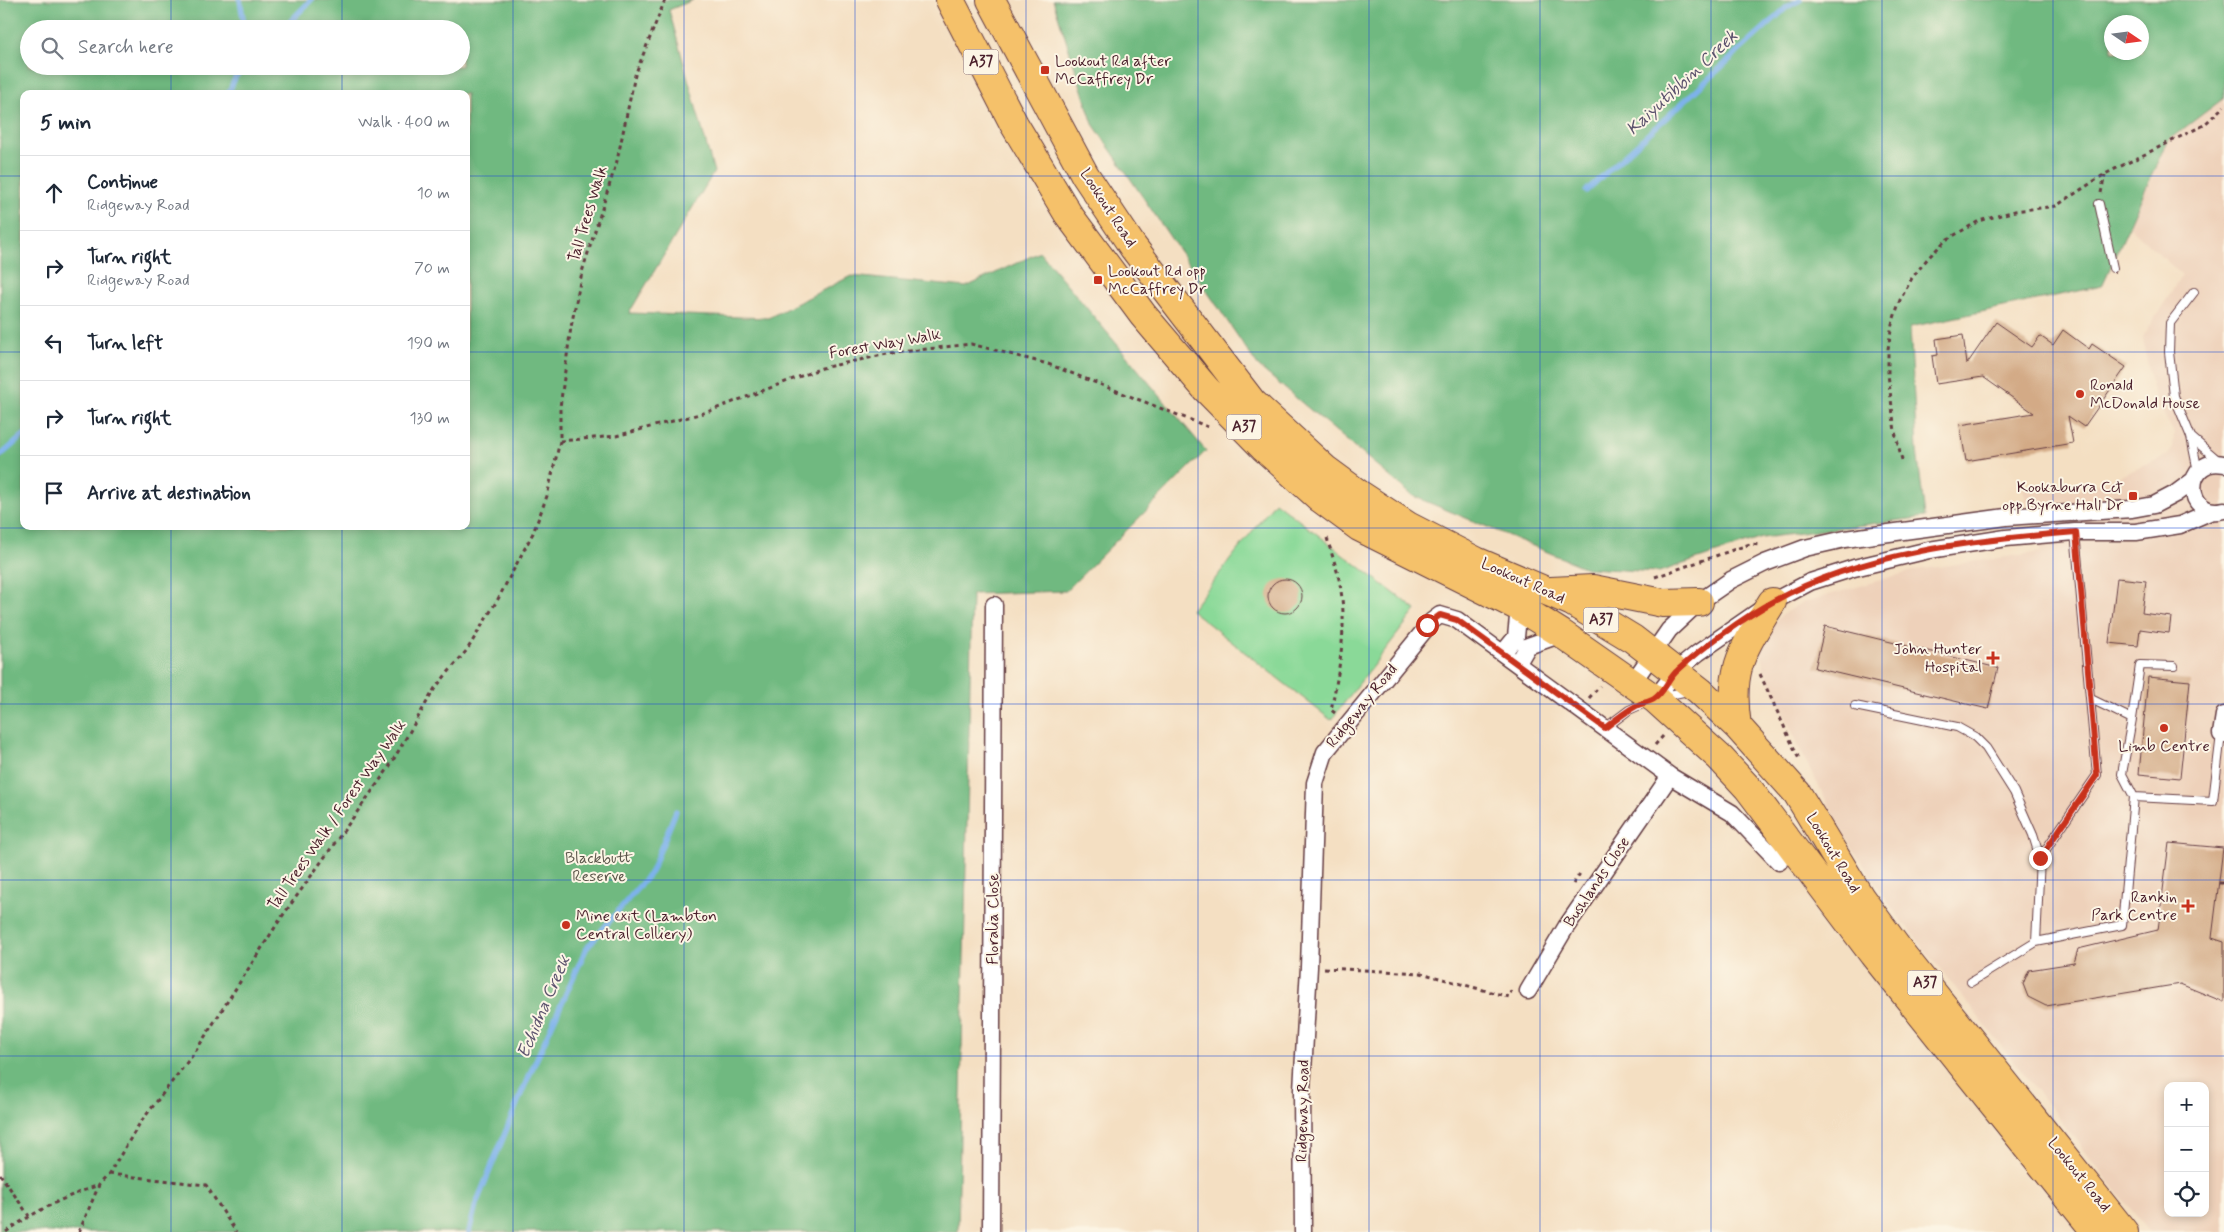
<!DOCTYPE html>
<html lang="en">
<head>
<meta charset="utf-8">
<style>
  body { margin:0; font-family:Mynerve,sans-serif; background:#f6f6f7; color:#1f2937 }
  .controls { position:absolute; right:15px; bottom:15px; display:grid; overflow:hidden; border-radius:10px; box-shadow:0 2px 8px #0003 }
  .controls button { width:45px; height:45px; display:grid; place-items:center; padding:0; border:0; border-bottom:1px solid #e0e1e3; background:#fff; color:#1f2937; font:25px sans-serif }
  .compass { position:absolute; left:2104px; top:15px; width:45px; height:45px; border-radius:50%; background:#fff; box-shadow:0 2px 8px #0003; rotate:103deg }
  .stop { position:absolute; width:15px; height:15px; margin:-11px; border:4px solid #c8321e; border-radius:50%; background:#fff }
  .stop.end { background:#c8321e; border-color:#fff; box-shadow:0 1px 5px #0008 }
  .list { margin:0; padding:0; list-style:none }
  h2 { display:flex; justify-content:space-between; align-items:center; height:65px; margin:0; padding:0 20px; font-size:21px }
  h2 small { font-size:16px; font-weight:400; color:#747a83 }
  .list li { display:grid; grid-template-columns:32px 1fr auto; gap:15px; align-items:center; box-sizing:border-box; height:75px; padding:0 20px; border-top:1px solid #e0e1e3 }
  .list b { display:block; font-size:19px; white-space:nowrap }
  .list p { margin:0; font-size:16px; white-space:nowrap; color:#747a83 }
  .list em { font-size:16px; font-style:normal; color:#747a83 }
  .icon { flex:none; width:28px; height:28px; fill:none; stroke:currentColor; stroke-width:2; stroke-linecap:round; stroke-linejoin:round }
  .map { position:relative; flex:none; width:2224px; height:1232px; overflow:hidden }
  .search { position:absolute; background:#fff; box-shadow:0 2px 8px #0003; left:20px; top:20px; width:450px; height:55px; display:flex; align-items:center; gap:12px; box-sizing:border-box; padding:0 18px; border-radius:28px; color:#747a83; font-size:19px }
  .panel { position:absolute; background:#fff; box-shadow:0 2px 8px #0003; left:20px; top:90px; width:450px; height:440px; border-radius:10px }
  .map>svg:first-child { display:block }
  .built { fill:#eed1ba; fill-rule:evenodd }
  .green { fill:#8ad998; stroke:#6a7c62 }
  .forest { fill:#6fb980; stroke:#5c6c56; fill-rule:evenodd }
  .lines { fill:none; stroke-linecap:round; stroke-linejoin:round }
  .stream { stroke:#7db2eb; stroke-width:5.5 }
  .building { fill:#d3aa86 }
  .lane-casing { stroke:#643c42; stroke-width:10 }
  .street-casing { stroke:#643c42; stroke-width:19 }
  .highway-casing { stroke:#643c42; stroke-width:30 }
  .path { stroke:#643c42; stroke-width:3; stroke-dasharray:4 4; stroke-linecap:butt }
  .lane { stroke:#fff; stroke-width:8 }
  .street { stroke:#fff; stroke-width:16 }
  .highway { stroke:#f5c16b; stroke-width:28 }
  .route { stroke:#c8321e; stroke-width:6 }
  .grid { fill:none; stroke:#1d4ed8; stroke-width:1; stroke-opacity:0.55 }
  .poi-dot { fill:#c8321e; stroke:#fcf5e5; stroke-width:2 }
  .labels { text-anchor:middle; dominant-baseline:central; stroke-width:4; stroke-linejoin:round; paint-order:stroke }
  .shield { fill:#fcf5e5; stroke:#7f5f63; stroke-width:1 }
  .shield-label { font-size:15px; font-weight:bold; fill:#4a1f2b }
  .poi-label { font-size:16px; fill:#4a1f2b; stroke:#fcf5e5; text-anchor:start }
  .street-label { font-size:16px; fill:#4a1f2b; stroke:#fcf5e5 }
  .park-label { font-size:16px; fill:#5d574c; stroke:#fcf5e5 }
  .water-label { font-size:18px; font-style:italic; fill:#5c526e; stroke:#fcf5e5 }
</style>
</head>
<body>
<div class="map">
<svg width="2224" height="1232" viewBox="0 0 2224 1232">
  <rect width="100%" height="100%" fill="#fcf5e5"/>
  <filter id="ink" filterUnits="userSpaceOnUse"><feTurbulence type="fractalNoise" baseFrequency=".02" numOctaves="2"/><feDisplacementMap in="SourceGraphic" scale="10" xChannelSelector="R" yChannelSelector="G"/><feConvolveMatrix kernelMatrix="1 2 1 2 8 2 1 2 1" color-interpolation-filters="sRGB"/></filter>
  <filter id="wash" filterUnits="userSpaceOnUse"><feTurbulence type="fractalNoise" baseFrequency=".0096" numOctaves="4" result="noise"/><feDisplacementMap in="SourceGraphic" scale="20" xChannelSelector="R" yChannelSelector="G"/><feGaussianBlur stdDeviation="1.12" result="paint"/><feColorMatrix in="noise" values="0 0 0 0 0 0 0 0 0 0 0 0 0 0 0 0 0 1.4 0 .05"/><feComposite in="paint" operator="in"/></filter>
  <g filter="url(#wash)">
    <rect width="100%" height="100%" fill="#f4dfc2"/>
    <path class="built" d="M2224,82V1232H2149L1892,908L1846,838L1802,754L1764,668L1761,648L1768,627L1783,614L1801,603L1916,570L2041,552L2022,486L2074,491L2118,477L2168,455L2173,448L2174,433L2157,402L2150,381L2143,337L2182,275L2105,204ZM2168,1086H2205V1213H2168Z"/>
    <path class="green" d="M1275,502L1416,610L1331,720L1191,610Z"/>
    <path class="forest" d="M0,0H693L669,10L714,172L629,313L768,318L851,276L966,287L1040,252L1206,451L1066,591L972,594L958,1232H0V460L15,445L0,453ZM29,29H461V66H29ZM24,94H466V526H24Z
      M1053,0H2224V98L2167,141L2102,286L1910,327L1917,450L1925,517L1762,538L1659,572L1586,568L1413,496L1258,366L1093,124ZM2112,22H2142V52H2112Z"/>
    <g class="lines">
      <path class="stream" d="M240,0L245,29
        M283,29L311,0
        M228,94L236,76L246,66
        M1586,191L1787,7L1800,0
        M0,456L24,435
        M469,1232L476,1204L524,1087L586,949L651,872L676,811"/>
    </g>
    <g id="blocks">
      <path class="building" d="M1996,322L2032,347L2040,336L2053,345L2063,330L2089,349L2092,344L2126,367L2084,427L2068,416L2073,443L1966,461L1960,425L2034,413L1983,377L1936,384L1932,356L1938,355L1936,339L1963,335L1967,364Z
        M2117,578L2146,581L2142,613L2171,617L2169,633L2140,629L2138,646L2109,643Z
        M1268 596a17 17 0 1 1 34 0a17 17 0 1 1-34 0Z
        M1825,626L1998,668L1988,709L1815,668Z
        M2148,677L2190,681L2180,778L2139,774Z
        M2169,843L2223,848L2212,938L2224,942V1002L2180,984L2046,1006L2028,997L2023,984L2029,970L2074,963L2078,949L2158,930Z"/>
    </g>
  </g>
  <g filter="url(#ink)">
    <use href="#blocks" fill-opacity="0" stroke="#643c42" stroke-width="1"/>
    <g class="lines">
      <defs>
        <path id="lane" d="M2099,204L2113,268
          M2194,292L2170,323L2169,352L2174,396L2191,437L2198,472
          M2191,437L2220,462
          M1660,697L1688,691
          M1855,706L1957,727L1975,737L1986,748L2014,792L2033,835L2040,858L2036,942
          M2132,719L2140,665L2174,666
          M1605,728L1629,710L1647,702
          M2134,797L2213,801L2221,734
          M2040,858L2097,775L2075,532
          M1971,982L2036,942L2122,925L2134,797L2122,774L2132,719L2091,699"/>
        <path id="street" d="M2224,464C2182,456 2184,520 2224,510
          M1503,653L1516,637L1519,607
          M1518,663L1528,646L1562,634
          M1633,682L1669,630L1699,602L1731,580L1765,563L1805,548L1845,539L2006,517L2132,509L2154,505L2175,494L2194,480
          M1655,699L1676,671L1698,653L1772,602L1810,582L1854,568L1929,550L2006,538L2075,532H2136L2180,525L2212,511
          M2224,715L2221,734L2224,735
          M1528,991L1566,927L1670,776
          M991,1232L994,605
          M1303,1232L1302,1090L1309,967L1315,783L1325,752L1432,621L1440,615L1457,620L1670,776L1732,813L1779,862"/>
        <path id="highway" d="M950,0L1014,124L1068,214L1143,315L1206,389L1263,447L1321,499L1359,527L1519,607L1562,634L1655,699L1720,758L1748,788L1873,954L2096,1232
          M991,0L1085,175L1133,247L1252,402L1325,469L1359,494L1408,526L1476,561L1572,602L1633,639L1700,691L1737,726L1797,793L1860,897L1901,953L2124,1232
          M1551,591L1593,589L1663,603L1699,602
          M1737,726C1728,668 1743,650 1772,602"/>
      </defs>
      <use href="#lane" class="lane-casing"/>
      <use href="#street" class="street-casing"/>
      <use href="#highway" class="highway-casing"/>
      <path class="path" d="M2101,193L2105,175
        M560,441L616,436L707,412L822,368L892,353L971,344L1048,364L1211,428
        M1902,460L1895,432L1888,374V349L1892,324L1900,300L1912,278L1928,258L1946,240L1979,221L2015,211L2056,206L2105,174L2204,125L2224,106
        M1327,538C1332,556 1339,573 1341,591C1347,630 1339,671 1331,710L1335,713
        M1655,577L1750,544L1761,545
        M1760,674L1799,759
        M1589,698L1600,686
        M1655,745L1664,735
        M2219,883H2224
        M1573,884L1581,872
        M1324,968L1421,973L1509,997L1511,991
        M0,1174L29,1216
        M109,1174L206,1185L236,1232
        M6,1232C35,1211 64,1197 99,1185
        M79,1232L99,1185L109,1174L140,1123L195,1052L281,918L388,769L435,688L467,650L498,599L533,533L547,496L560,441V407L571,327L582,272L617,161L635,75L665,0"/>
      <use href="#lane" class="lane"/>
      <use href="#street" class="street"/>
      <use href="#highway" class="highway"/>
    </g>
  </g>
  <g class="lines" filter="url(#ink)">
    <path class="route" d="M1427,625L1440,615L1457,620L1605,728C1615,720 1625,712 1636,706C1642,703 1649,702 1654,699C1664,693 1669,677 1678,670C1704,646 1743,618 1774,601C1863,552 1975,540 2076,532L2097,775L2040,858"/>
  </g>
  <path class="grid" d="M171,0V29M342,0V29M513,0V1232M684,0V1232M855,0V1232M1026,0V1232M1198,0V1232M1369,0V1232M1540,0V1232M1711,0V1232M1882,0V1232M2053,0V1232M171,66V94M342,66V94M0,176H24M466,176H2224M0,352H24M466,352H2224M171,526V1232M342,526V1232M0,528H2224M0,704H2224M0,880H2224M0,1056H2224"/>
  <g class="poi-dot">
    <rect x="1040" y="65" width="10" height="10" rx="2.5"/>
    <rect x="1093" y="275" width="10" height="10" rx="2.5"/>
    <circle cx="2080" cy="394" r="5"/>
    <rect x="2128" y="491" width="10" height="10" rx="2.5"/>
    <path d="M1990.5 650.5h5v5h5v5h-5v5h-5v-5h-5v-5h5z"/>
    <circle cx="2164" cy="728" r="5"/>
    <path d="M2185.5 898.5h5v5h5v5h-5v5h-5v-5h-5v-5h5z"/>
    <circle cx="566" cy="925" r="5"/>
  </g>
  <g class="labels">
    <g class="shield">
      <rect x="963.5" y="49.5" width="35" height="25" rx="4"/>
      <rect x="1226.5" y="414.5" width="35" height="25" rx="4"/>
      <rect x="1583.5" y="607.5" width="35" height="25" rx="4"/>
      <rect x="1907.5" y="970.5" width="35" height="25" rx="4"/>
    </g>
    <g class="shield-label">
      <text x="981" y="62">A37</text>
      <text x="1244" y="427">A37</text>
      <text x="1601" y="620">A37</text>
      <text x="1925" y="983">A37</text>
    </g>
    <g class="poi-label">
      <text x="1055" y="61">Lookout Rd after<tspan x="1055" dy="18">McCaffrey Dr</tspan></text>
      <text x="1108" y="271">Lookout Rd opp<tspan x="1108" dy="18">McCaffrey Dr</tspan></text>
      <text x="2090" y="385">Ronald<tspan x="2090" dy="18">McDonald House</tspan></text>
      <text x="2123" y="487" text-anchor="end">Kookaburra Cct<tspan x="2123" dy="18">opp Byrne Hall Dr</tspan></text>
      <text x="1982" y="649" text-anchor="end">John Hunter<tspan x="1982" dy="18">Hospital</tspan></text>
      <text x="2164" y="746" text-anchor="middle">Limb Centre</text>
      <text x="2177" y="897" text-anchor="end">Rankin<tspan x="2177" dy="18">Park Centre</tspan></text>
      <text x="576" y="916">Mine exit (Lambton<tspan x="576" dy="18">Central Colliery)</tspan></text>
    </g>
    <g class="street-label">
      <text transform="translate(1108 208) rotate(57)">Lookout Road</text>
      <text transform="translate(588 214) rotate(-73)">Tall Trees Walk</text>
      <text transform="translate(885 344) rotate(-10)">Forest Way Walk</text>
      <text transform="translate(1523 581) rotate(24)">Lookout Road</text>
      <text transform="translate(1362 706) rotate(-51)">Ridgeway Road</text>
      <text transform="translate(337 815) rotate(-55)">Tall Trees Walk / Forest Way Walk</text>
      <text transform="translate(1833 853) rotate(59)">Lookout Road</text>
      <text transform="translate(1597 882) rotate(-56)">Bushlands Close</text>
      <text transform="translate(993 919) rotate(-90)">Floralia Close</text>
      <text transform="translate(1303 1111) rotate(-89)">Ridgeway Road</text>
      <text transform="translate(2079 1175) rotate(51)">Lookout Road</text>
    </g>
    <g class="park-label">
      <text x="599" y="858">Blackbutt<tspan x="599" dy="18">Reserve</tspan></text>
    </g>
    <g class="water-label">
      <text transform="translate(1682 83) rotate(-43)">Kaiyutibbin Creek</text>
      <text transform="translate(544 1007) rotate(-67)">Echidna Creek</text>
    </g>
  </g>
</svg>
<div class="controls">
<button>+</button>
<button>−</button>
<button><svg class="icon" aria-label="locate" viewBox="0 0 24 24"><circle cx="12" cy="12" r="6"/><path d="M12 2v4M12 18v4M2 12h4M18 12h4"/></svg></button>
</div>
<svg class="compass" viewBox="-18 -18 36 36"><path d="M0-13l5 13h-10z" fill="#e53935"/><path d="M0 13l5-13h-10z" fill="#747a83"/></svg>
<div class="stop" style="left:1427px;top:625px"></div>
<div class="stop end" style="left:2040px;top:858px"></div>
<div class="search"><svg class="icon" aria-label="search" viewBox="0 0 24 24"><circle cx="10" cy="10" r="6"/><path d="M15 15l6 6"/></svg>Search here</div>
<section class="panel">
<h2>5 min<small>Walk · 400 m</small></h2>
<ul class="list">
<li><svg class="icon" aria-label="ahead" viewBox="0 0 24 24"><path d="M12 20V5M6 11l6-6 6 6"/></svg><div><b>Continue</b><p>Ridgeway Road</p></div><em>10 m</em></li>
<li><svg class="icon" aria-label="right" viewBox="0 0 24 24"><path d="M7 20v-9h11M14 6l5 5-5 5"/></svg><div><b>Turn right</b><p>Ridgeway Road</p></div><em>70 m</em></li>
<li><svg class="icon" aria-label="left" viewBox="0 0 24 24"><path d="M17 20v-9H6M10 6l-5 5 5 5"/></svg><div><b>Turn left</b></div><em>190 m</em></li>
<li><svg class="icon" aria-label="right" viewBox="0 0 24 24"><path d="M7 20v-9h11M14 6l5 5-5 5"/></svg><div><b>Turn right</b></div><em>130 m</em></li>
<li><svg class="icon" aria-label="arrive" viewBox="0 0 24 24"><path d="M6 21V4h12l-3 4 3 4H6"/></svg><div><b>Arrive at destination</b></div></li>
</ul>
</section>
</div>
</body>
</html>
